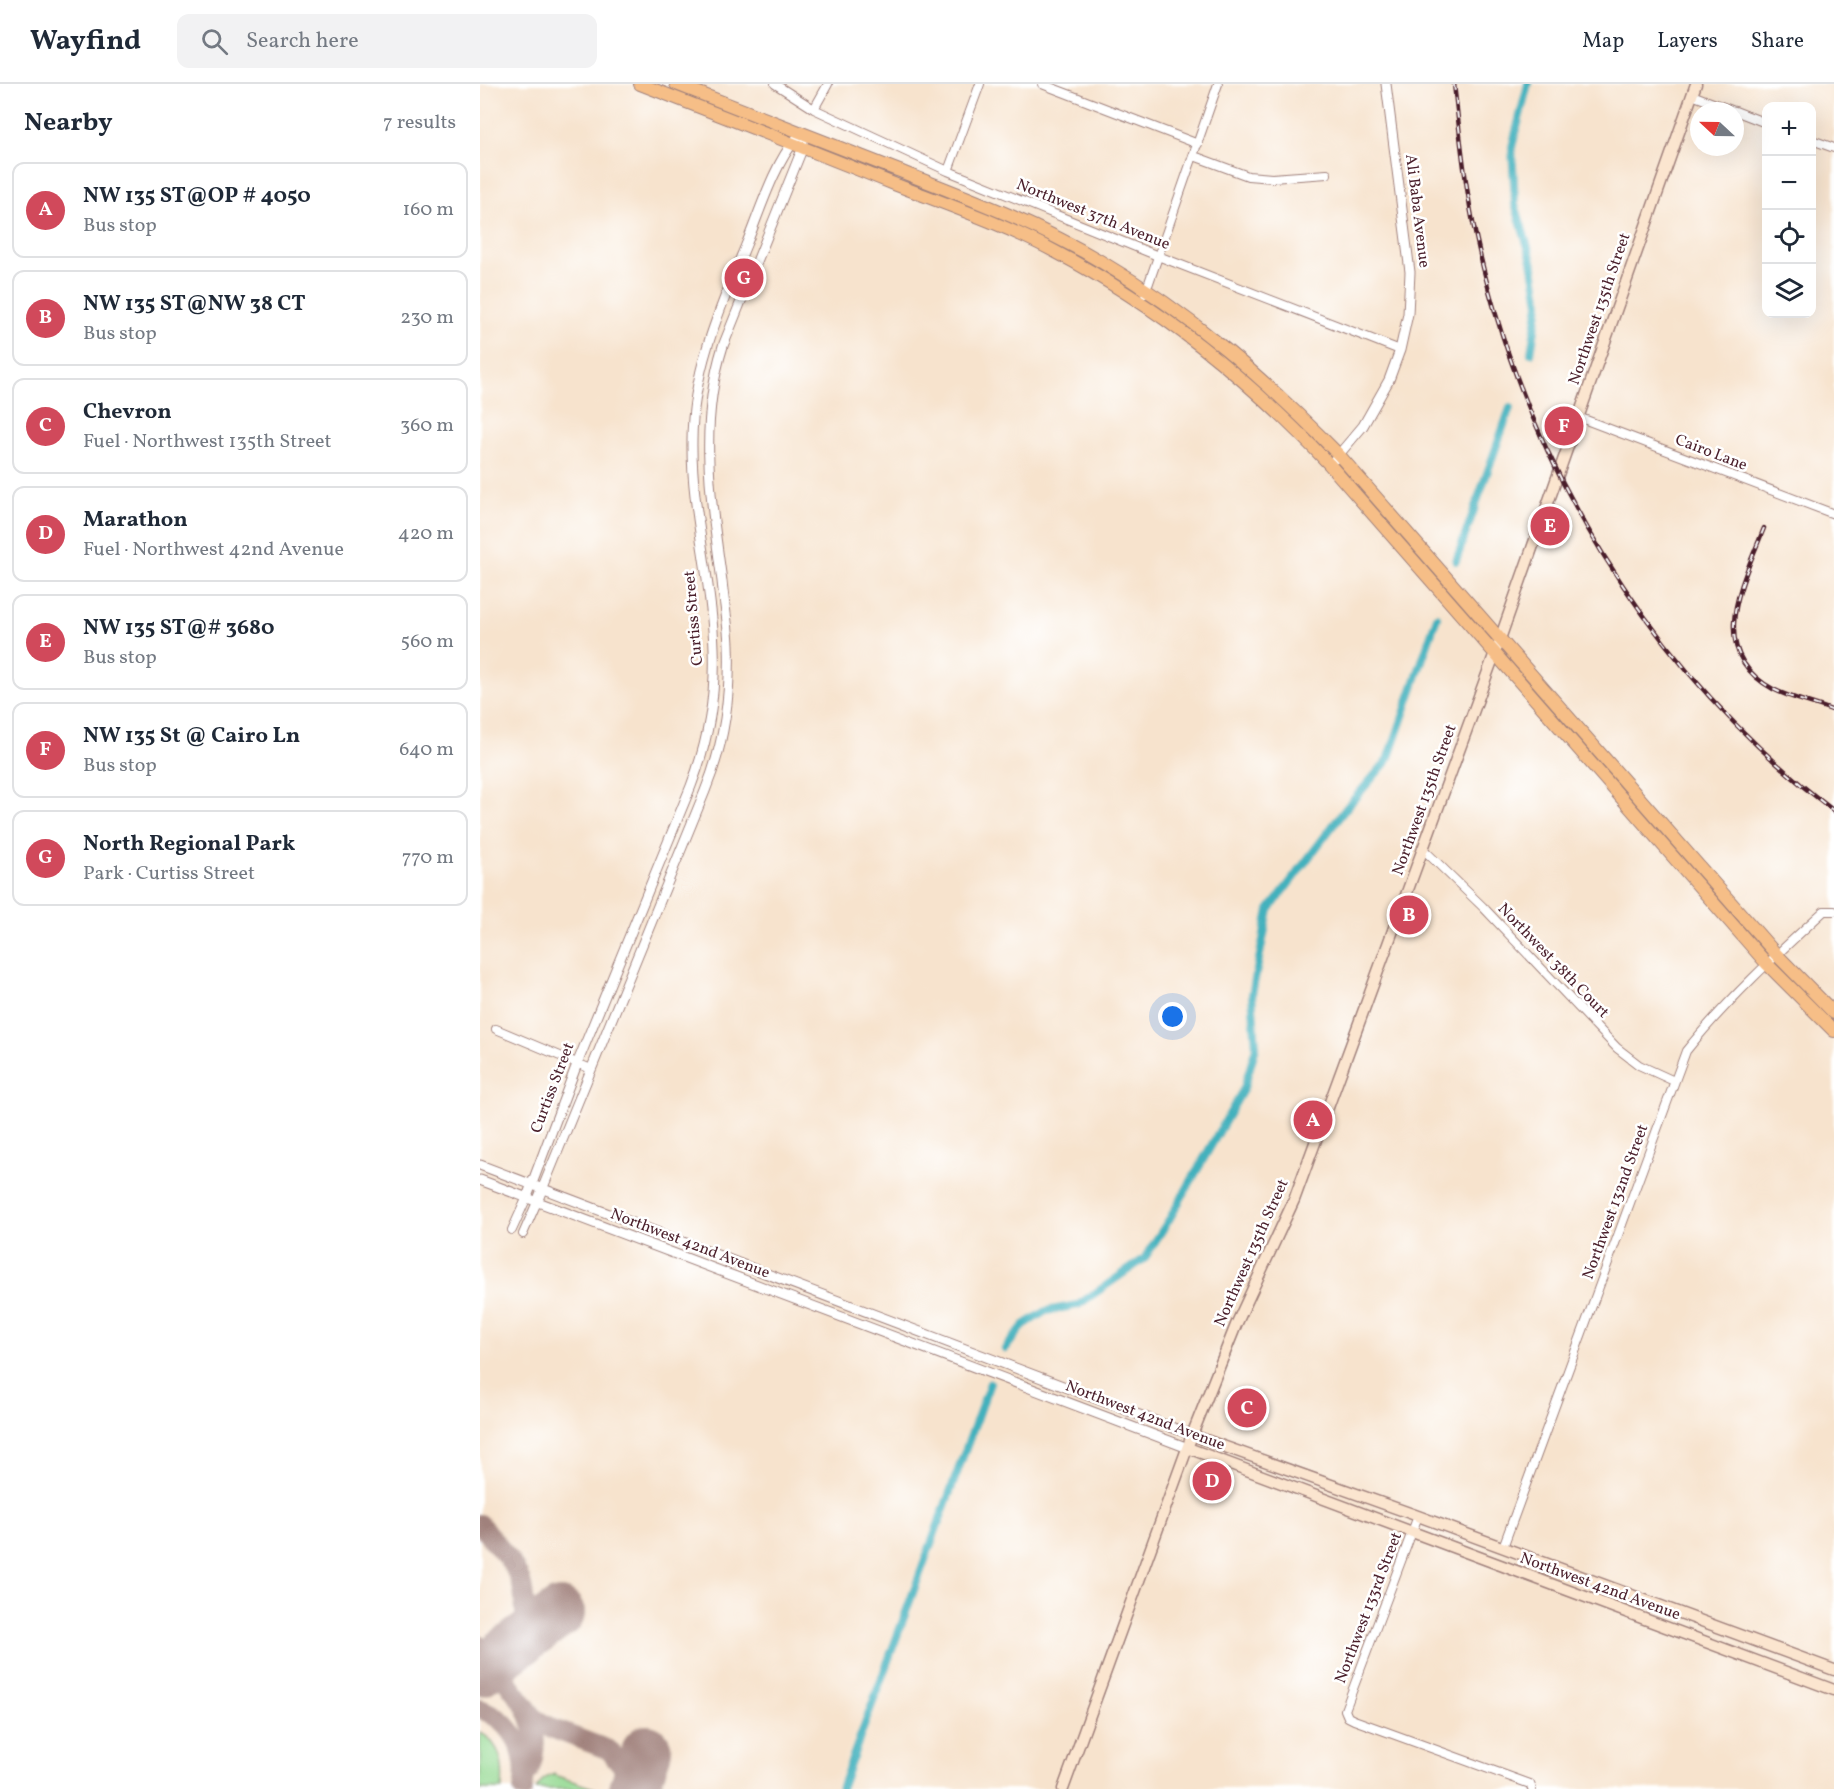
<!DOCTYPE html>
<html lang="en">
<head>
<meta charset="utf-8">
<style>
  body { margin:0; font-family:Vollkorn,serif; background:#f2f2f3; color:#1f2937 }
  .controls { position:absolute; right:18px; top:18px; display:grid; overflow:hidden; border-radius:12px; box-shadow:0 6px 24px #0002 }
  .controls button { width:54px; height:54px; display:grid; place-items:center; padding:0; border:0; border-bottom:2px solid #e0e1e3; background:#fff; color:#1f2937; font:30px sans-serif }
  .compass { position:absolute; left:1210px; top:18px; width:54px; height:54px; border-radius:50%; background:#fff; box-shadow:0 6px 24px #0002; rotate:292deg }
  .you { position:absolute; left:693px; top:933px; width:21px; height:21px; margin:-15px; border:4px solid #fff; border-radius:50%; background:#1a73e8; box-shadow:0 0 0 9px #1a73e833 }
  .badge { display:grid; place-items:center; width:39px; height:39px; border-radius:50%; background:#d1495b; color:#fff; font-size:20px; font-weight:700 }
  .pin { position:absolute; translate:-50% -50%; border:3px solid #fff; box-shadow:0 2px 6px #0006 }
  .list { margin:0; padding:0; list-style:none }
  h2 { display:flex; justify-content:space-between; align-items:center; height:78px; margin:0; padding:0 24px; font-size:26px }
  h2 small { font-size:20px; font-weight:400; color:#747a83 }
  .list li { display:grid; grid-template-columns:39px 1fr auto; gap:18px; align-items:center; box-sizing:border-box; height:96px; margin:0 12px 12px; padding:0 12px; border:2px solid #e0e1e3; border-radius:12px }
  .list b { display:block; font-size:22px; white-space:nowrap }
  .list p { margin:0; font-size:20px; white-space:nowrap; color:#747a83 }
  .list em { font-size:20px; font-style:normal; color:#747a83 }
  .icon { flex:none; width:33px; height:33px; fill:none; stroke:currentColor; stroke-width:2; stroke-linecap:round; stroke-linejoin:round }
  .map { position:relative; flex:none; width:1354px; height:1705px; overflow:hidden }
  header { display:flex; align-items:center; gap:36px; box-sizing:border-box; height:84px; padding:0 30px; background:#fff; border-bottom:2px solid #e0e1e3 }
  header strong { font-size:28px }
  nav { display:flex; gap:33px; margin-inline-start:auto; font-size:21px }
  .search { width:420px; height:54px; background:#f2f2f3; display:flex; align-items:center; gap:15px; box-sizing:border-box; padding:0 21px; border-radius:12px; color:#747a83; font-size:22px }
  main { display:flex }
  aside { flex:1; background:#fff }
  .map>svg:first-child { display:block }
  .green { fill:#94d992; stroke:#6f7c5e; stroke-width:1.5 }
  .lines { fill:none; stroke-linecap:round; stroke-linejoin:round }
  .canal { stroke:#42b1bd; stroke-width:8 }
  .taxiway { stroke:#a0817c; stroke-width:20 }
  .runway { stroke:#a0817c; stroke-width:50 }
  .minor-casing { stroke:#a0817c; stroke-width:10 }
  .tertiary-casing { stroke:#a0817c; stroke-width:11 }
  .secondary-casing { stroke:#a0817c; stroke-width:13 }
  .primary-casing { stroke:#a0817c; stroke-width:14 }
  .minor { stroke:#fff; stroke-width:8 }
  .tertiary { stroke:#fff; stroke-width:9 }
  .secondary { stroke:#fbe5cf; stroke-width:10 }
  .primary { stroke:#f6be87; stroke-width:12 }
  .rail-casing { stroke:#4a1f2b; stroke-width:4.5 }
  .rail { stroke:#fff; stroke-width:2; stroke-dasharray:7; stroke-linecap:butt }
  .labels { text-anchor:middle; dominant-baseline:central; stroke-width:5; stroke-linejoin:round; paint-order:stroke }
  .street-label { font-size:16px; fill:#4a1f2b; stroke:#fff }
</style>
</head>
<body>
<header>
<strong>Wayfind</strong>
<div class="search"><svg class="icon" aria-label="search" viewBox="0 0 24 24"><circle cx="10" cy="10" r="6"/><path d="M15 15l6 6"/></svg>Search here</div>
<nav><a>Map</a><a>Layers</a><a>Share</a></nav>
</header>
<main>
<aside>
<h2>Nearby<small>7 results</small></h2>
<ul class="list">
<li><span class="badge">A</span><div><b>NW 135 ST@OP # 4050</b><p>Bus stop</p></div><em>160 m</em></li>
<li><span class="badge">B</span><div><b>NW 135 ST@NW 38 CT</b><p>Bus stop</p></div><em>230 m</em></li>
<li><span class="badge">C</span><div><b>Chevron</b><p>Fuel · Northwest 135th Street</p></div><em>360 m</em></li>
<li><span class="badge">D</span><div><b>Marathon</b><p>Fuel · Northwest 42nd Avenue</p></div><em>420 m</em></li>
<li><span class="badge">E</span><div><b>NW 135 ST@# 3680</b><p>Bus stop</p></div><em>560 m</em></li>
<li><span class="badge">F</span><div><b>NW 135 St @ Cairo Ln</b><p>Bus stop</p></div><em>640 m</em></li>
<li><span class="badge">G</span><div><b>North Regional Park</b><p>Park · Curtiss Street</p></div><em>770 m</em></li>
</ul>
</aside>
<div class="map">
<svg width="1354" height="1705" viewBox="0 0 1354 1705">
  <rect width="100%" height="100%" fill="#fff"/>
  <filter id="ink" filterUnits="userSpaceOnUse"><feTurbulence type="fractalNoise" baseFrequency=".0167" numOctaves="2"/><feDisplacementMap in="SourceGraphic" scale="12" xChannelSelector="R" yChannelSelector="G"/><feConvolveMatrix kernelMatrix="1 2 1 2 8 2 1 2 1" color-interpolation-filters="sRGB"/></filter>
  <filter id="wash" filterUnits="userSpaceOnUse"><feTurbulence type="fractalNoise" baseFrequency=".008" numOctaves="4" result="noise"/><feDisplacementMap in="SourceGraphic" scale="24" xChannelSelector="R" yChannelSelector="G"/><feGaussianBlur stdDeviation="1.35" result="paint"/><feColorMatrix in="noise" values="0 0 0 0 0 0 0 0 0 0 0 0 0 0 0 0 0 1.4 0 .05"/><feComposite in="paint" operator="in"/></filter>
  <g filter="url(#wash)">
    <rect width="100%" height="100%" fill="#f7e3cd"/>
    <path class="green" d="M0,1648C22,1661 24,1682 22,1705H0Z
      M74,1690V1691L116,1705H56L64,1694Z"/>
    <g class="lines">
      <path class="canal" d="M1048,0L1032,63L1035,120L1052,177L1059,220L1051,269
        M976,477L1030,324
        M525,1265L544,1241L566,1227L598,1221L664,1175L690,1134L764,1004L776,963L772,910L789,826L867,723L908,676L957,533
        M361,1705L510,1299"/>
      <path class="taxiway" d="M0,1440C14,1459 36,1478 42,1502C46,1518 45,1537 46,1554
        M0,1561L55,1635L71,1644L129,1666L156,1698
        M0,1625C34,1637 50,1670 43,1705
        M47,1626C57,1648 57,1665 49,1687"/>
      <path class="runway" d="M0,1587L80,1529
        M154,1705L167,1666"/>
    </g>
  </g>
  <g filter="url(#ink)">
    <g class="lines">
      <defs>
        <path id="minor" d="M295,0L334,25L468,87L678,172L920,266
          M562,0L718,60
          M1212,11L1254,27
          M334,25L348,0
          M1255,27L1286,39
          M1332,56L1354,64
          M714,72L768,92L792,94L847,90
          M468,87L500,0
          M665,210L738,0
          M1098,333L1354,430
          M942,764L1003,823L1137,964L1159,981L1194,997
          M16,945L111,985
          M32,1146L47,1113
          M43,1150L57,1118
          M938,1432L865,1626L868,1633L874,1636L1050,1700L1052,1705
          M1023,1463L1206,967C1247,916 1296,871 1344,827H1354"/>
        <path id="tertiary" d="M855,375L883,342L909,296L920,266L928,230L930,188L906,0
          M0,1081L712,1351
          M0,1096L708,1364
          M47,1113L97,980L211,702C228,658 236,612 234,564C232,495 211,427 212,357C212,288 240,224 266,161C279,130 294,80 316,55
          M57,1118L225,707C244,661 251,610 249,560C248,539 244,518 242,497C231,416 218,342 243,262L323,63V57"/>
        <path id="secondary" d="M712,1351L938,1432L1354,1586
          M708,1364L1354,1606
          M583,1705L712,1351L756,1241L814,1116L1020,555L1216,0"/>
        <path id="primary" d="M160,0C245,33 330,66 414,100C468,121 523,140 574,167C680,223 767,293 849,380L1287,880L1354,947
          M196,0C270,29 343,57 417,86C486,113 556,139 620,177C712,231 785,295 859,371L1296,870L1354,929"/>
      </defs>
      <use href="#minor" class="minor-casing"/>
      <use href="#tertiary" class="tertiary-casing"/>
      <use href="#secondary" class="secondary-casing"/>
      <use href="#primary" class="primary-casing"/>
      <use href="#minor" class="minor"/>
      <use href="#tertiary" class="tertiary"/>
      <use href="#secondary" class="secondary"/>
      <use href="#primary" class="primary"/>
      <defs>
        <path id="rail" d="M974,0C980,51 985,103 996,153C1045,379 1169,586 1354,727
          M1284,444C1263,498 1224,567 1293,605C1312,615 1334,619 1354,627"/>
      </defs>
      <use href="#rail" class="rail-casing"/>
      <use href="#rail" class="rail"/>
    </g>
  </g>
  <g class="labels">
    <g class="street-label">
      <text transform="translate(937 127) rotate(83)">Ali Baba Avenue</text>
      <text transform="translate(613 131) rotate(22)">Northwest 37th Avenue</text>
      <text transform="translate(1120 225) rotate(-71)">Northwest 135th Street</text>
      <text transform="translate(1231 369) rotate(21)">Cairo Lane</text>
      <text transform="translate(214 534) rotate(-95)">Curtiss Street</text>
      <text transform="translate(945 716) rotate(-70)">Northwest 135th Street</text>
      <text transform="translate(1073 877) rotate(46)">Northwest 38th Court</text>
      <text transform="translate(73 1004) rotate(-69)">Curtiss Street</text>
      <text transform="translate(1136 1118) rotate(-70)">Northwest 132nd Street</text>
      <text transform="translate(210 1160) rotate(21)">Northwest 42nd Avenue</text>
      <text transform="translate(772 1169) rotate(-66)">Northwest 135th Street</text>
      <text transform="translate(665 1332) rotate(21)">Northwest 42nd Avenue</text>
      <text transform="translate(1120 1503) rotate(20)">Northwest 42nd Avenue</text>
      <text transform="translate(889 1524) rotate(-69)">Northwest 133rd Street</text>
    </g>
  </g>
</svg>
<div class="controls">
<button>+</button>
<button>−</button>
<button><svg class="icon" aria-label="locate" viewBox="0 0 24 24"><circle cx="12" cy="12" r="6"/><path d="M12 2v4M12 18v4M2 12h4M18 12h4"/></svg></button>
<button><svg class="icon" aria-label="layers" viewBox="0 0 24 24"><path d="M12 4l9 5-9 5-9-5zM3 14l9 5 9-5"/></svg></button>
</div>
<svg class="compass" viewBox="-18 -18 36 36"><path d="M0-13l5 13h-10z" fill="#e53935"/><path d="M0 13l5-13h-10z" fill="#747a83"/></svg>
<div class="you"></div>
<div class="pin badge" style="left:833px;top:1036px">A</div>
<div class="pin badge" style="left:929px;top:831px">B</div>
<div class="pin badge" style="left:767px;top:1324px">C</div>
<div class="pin badge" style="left:732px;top:1397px">D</div>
<div class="pin badge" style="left:1070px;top:442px">E</div>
<div class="pin badge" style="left:1084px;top:342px">F</div>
<div class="pin badge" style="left:264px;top:194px">G</div>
</div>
</main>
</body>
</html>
